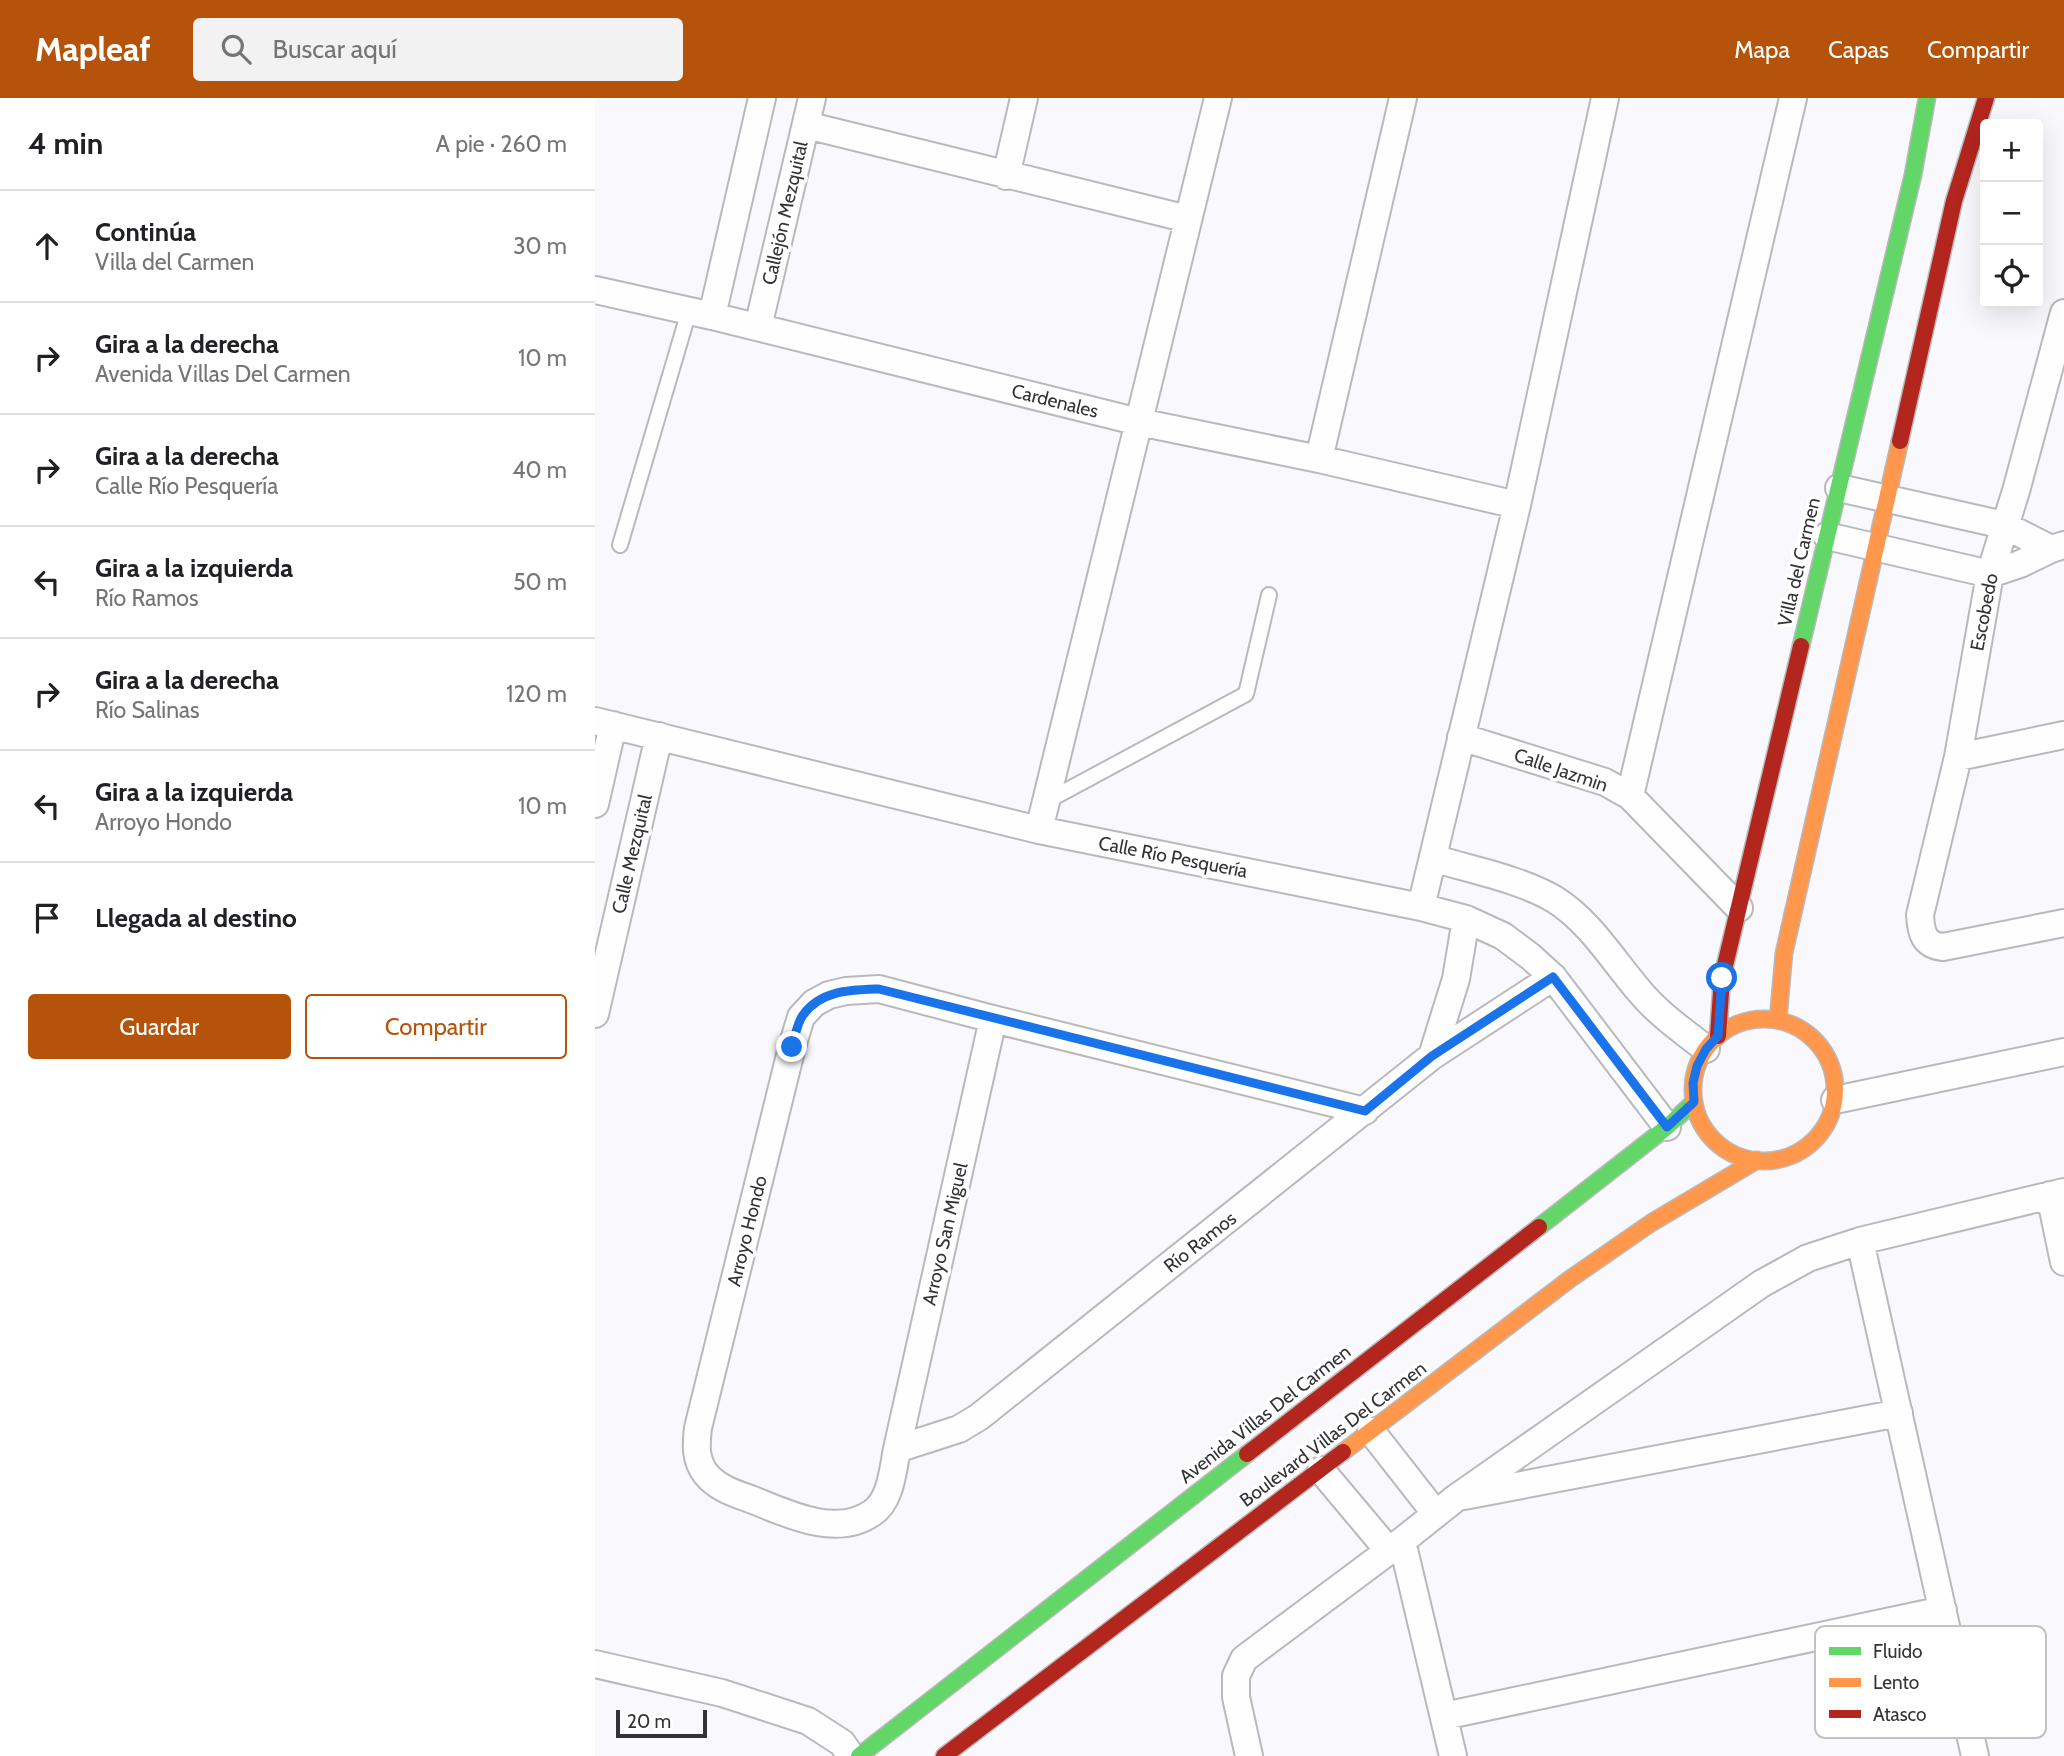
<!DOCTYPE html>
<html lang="es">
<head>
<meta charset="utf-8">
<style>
  body { margin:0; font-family:Cabin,sans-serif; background:#f2f2f2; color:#202124 }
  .controls { position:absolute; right:21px; top:21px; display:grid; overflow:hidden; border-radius:7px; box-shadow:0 7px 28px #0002 }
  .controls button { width:63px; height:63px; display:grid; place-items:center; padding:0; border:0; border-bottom:2px solid #e0e0e0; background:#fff; color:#202124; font:35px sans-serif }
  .scale { position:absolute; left:21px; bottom:18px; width:91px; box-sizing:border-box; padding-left:7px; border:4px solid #333337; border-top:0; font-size:19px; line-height:24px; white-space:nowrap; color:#333337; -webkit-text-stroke:5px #fff; paint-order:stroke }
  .stop { position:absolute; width:21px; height:21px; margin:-16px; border:5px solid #1a73e8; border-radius:50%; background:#fff }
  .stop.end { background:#1a73e8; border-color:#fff; box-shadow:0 2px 7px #0008 }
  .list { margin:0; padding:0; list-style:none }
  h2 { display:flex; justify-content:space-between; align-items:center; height:91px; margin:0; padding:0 28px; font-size:30px }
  h2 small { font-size:23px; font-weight:400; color:#757577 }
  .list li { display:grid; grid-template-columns:46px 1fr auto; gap:21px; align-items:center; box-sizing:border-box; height:112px; padding:0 28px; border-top:2px solid #e0e0e0 }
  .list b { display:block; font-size:26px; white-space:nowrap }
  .list p { margin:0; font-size:23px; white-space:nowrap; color:#757577 }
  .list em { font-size:23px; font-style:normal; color:#757577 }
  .actions { display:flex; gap:14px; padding:21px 28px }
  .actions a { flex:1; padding:16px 0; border:2px solid #b45309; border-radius:7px; text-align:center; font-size:24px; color:#b45309 }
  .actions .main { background:#b45309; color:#fff }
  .icon { flex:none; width:38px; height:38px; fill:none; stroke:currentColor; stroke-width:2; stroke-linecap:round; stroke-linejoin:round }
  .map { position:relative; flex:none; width:1469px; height:1658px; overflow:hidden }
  header { display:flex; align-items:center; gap:42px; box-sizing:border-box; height:98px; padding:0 35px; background:#b45309; color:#fff }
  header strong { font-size:33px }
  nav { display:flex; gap:38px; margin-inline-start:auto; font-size:24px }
  .search { width:490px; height:63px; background:#f2f2f2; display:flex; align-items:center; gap:18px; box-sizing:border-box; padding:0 24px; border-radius:7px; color:#757577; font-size:26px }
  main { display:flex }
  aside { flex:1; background:#fff }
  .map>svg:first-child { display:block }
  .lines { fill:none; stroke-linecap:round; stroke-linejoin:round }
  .lane-casing { stroke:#b9b9bc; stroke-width:18 }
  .street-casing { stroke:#b9b9bc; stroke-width:30 }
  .fast-casing { stroke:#b9b9bc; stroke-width:19 }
  .slow-casing { stroke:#b9b9bc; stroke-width:19 }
  .jam-casing { stroke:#b9b9bc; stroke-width:19 }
  .lane { stroke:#fefeff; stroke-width:14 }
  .street { stroke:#fefeff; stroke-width:26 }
  .fast { stroke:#63d668; stroke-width:16 }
  .slow { stroke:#ff974d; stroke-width:16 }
  .jam { stroke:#b3261e; stroke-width:16 }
  .route { stroke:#1a73e8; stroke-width:9 }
  .labels { text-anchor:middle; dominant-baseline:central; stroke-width:7; stroke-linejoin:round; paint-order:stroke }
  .street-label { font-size:19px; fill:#333337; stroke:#fff }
  .key { fill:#fff; stroke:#c2c2c3; stroke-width:2 }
  .key-label { font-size:19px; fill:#333337 }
</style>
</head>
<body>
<header>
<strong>Mapleaf</strong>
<div class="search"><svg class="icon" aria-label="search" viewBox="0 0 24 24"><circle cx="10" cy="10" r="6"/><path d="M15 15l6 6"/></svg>Buscar aquí</div>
<nav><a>Mapa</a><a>Capas</a><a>Compartir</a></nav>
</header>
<main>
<aside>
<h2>4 min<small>A pie · 260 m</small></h2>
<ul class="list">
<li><svg class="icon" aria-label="ahead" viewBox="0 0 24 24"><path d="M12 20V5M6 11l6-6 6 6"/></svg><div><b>Continúa</b><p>Villa del Carmen</p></div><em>30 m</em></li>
<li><svg class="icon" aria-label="right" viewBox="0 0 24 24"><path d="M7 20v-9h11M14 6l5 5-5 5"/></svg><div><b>Gira a la derecha</b><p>Avenida Villas Del Carmen</p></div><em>10 m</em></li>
<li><svg class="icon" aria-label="right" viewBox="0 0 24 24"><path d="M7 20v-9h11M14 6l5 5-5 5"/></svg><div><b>Gira a la derecha</b><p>Calle Río Pesquería</p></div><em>40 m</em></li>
<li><svg class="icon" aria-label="left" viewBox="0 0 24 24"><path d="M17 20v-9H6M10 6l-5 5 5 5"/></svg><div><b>Gira a la izquierda</b><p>Río Ramos</p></div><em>50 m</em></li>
<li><svg class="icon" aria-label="right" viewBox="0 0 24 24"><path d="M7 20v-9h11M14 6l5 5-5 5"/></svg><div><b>Gira a la derecha</b><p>Río Salinas</p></div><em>120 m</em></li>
<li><svg class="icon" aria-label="left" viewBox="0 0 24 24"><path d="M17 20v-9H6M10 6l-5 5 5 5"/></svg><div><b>Gira a la izquierda</b><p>Arroyo Hondo</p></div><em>10 m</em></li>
<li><svg class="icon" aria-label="arrive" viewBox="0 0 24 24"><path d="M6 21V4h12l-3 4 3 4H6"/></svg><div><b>Llegada al destino</b></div></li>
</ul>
<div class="actions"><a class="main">Guardar</a><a>Compartir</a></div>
</aside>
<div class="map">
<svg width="1469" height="1658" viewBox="0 0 1469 1658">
  <rect width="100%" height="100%" fill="#f9f9fd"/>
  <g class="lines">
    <defs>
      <path id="lane" d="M25,447L94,213
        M452,703L651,596L674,497"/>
      <path id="street" d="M211,27L593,121
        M411,78L429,0
        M0,192L117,218L544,324L724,361L922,407
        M1469,215L1421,393L1395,476L1363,659L1325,817C1326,835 1329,847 1348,849L1469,825
        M117,218L167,0
        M163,229L217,0
        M724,361L808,0
        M1244,390L1409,427L1456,451
        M1232,438L1395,476L1425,466L1456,451L1469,447
        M0,623L444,732L826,809L871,821L908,838L936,859L958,879L1072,1029
        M866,639L1010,684L1035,698L1144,810
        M1363,659L1469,637
        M1035,698L1198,0
        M0,706L18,627
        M444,732L623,0
        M838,760C876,772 925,781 959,801C995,823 1019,864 1046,895C1065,917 1088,933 1111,951
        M826,809L922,407L1010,0
        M0,916L64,638
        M837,958L861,881L871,821
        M1240,1002L1469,954
        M770,1013L398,921L284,891L251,893L234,897L219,905L206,919L197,949L103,1330C101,1347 100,1362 111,1376C123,1391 142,1396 158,1402C193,1416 241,1440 277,1415C296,1403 298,1371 302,1351L364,1331L384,1319L837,958L958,879
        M1455,1097L1469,1164
        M1265,1143L1380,1658
        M776,1333L841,1416
        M302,1351L398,921
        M726,1372L794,1453
        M869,1398L1304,1315
        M807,1443L858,1658
        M0,1566L127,1595L213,1623L247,1645L256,1658
        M849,1618L1348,1512
        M654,1658L641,1599V1578L649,1561L807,1443L861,1400L1166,1186L1213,1160L1265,1143L1469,1094"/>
      <path id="fast" d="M1206,548L1318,77L1332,0
        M944,1129L1072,1029L1099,1004
        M264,1658L652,1356"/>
      <path id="slow" d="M1098 992a71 71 0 1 1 142 0a71 71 0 1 1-142 0Z
        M1183,922L1189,855L1305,343
        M748,1354L975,1181L1056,1125L1162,1062"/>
      <path id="jam" d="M1305,343L1359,103L1391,0
        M1123,938L1127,880L1206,548
        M652,1356L944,1129
        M349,1658L748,1354"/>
    </defs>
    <use href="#lane" class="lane-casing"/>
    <use href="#street" class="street-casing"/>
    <use href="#fast" class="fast-casing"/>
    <use href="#slow" class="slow-casing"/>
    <use href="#jam" class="jam-casing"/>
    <use href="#lane" class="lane"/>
    <use href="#street" class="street"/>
    <use href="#fast" class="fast"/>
    <use href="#slow" class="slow"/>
    <use href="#jam" class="jam"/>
  </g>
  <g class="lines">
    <path class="route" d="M197,949C200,939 202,925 208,917C226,892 256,892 284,891L770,1013L837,958L958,879L1072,1029L1099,1004L1098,985L1102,968L1111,951L1123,938L1127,880"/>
  </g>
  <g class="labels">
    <g class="street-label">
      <text transform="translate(190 115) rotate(-77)">Callejón Mezquital</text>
      <text transform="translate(460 303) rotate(14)">Cardenales</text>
      <text transform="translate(1204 464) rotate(-77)">Villa del Carmen</text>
      <text transform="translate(1389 514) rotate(-79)">Escobedo</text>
      <text transform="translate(966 672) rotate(19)">Calle Jazmin</text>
      <text transform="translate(37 756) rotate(-77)">Calle Mezquital</text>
      <text transform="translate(578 759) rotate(11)">Calle Río Pesquería</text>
      <text transform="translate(152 1133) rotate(-76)">Arroyo Hondo</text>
      <text transform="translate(350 1136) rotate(-77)">Arroyo San Miguel</text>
      <text transform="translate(605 1144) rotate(-38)">Río Ramos</text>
      <text transform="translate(670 1316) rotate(-38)">Avenida Villas Del Carmen</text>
      <text transform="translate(738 1336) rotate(-37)">Boulevard Villas Del Carmen</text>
    </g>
  </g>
  <rect x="1220" y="1528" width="231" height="112" rx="10" class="key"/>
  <rect x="1234" y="1549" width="32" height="8" fill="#63d668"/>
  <rect x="1234" y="1580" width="32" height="9" fill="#ff974d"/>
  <rect x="1234" y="1612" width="32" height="8" fill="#b3261e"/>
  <g class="key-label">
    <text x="1278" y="1560">Fluido</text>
    <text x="1278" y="1591">Lento</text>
    <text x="1278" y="1623">Atasco</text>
  </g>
</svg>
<div class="controls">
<button>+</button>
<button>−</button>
<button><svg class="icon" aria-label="locate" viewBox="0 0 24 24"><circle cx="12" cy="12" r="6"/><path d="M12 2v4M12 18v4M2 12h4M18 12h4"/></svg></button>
</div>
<div class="scale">20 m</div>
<div class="stop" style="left:1127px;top:880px"></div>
<div class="stop end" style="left:197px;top:949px"></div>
</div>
</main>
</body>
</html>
